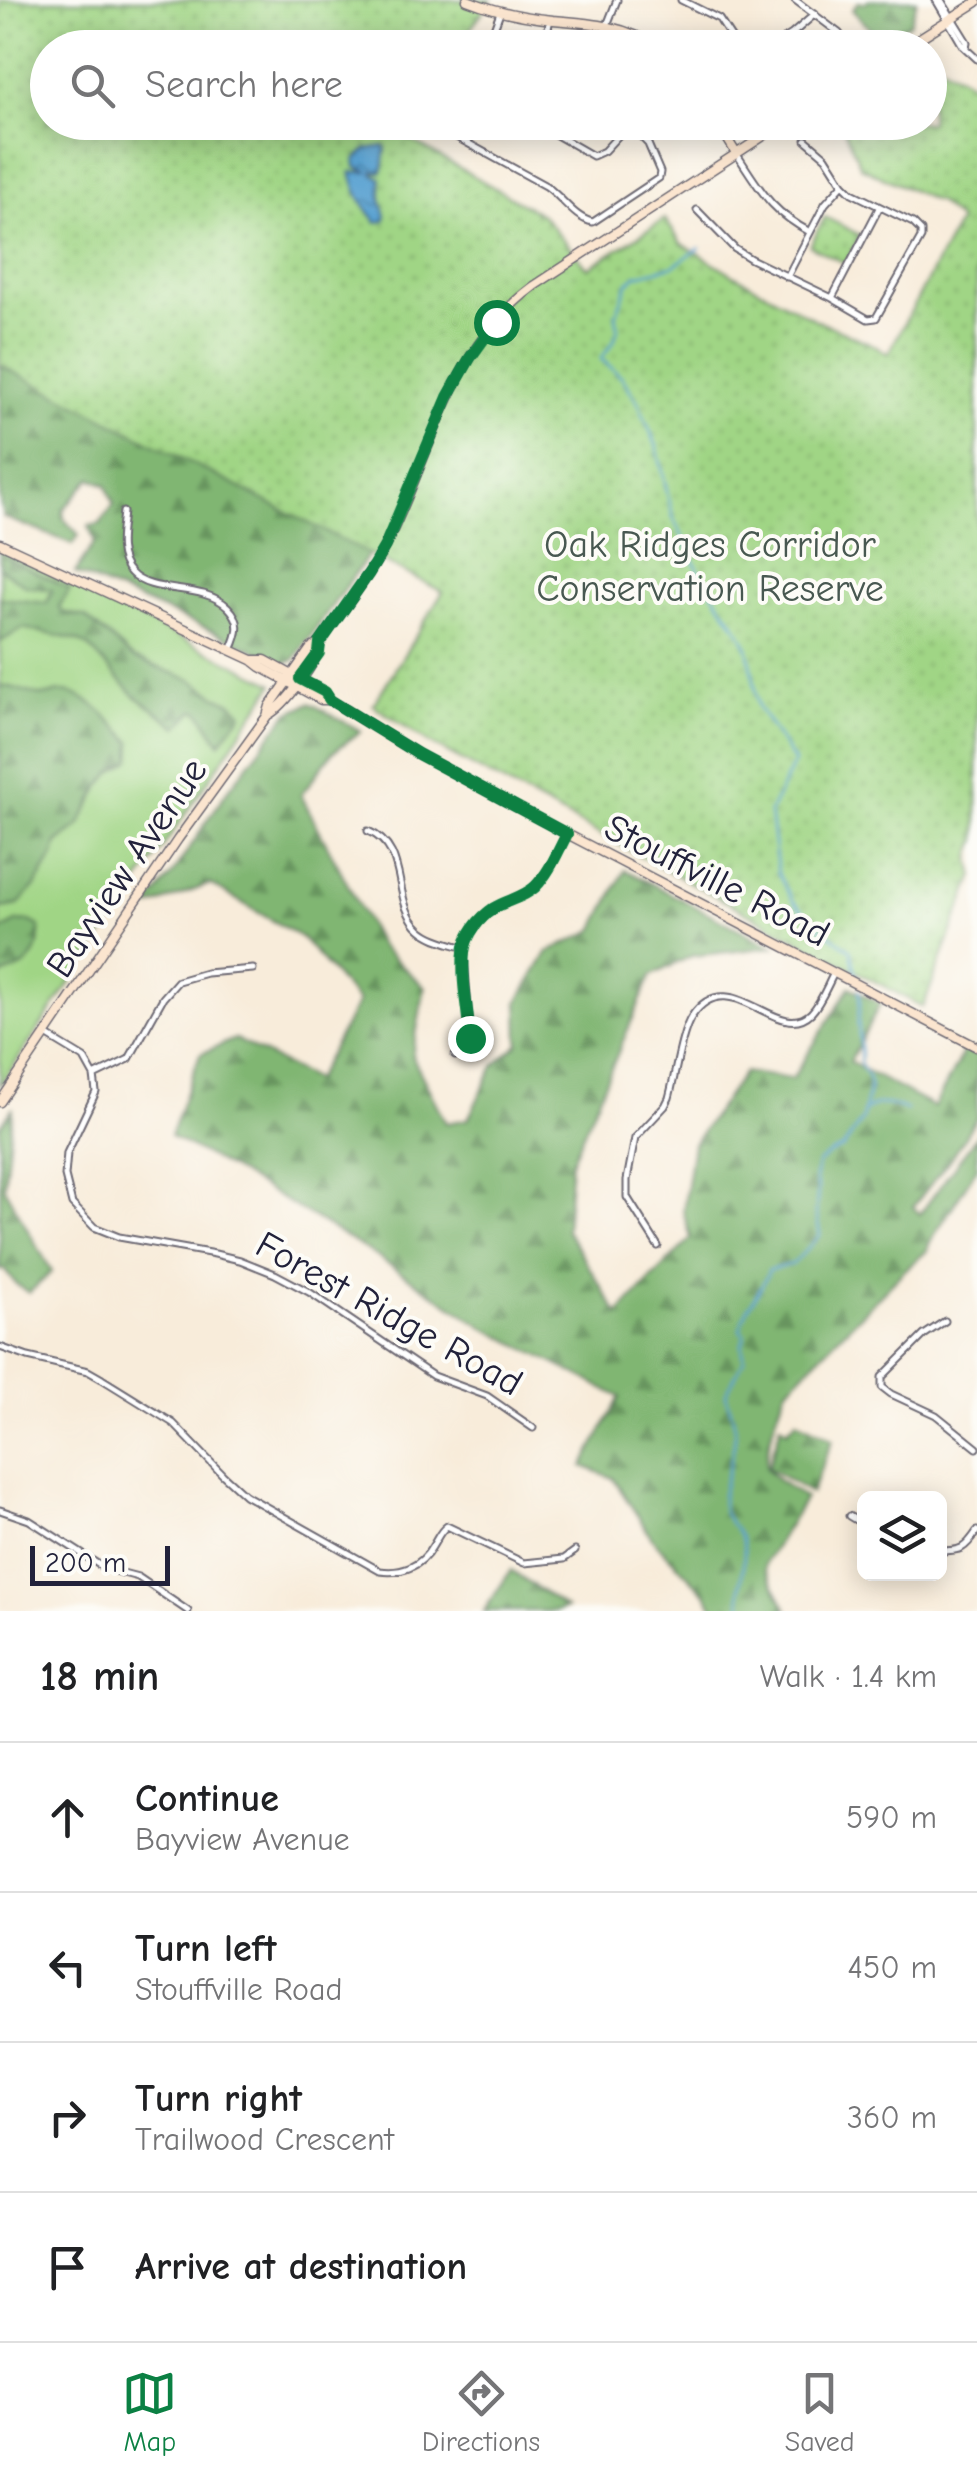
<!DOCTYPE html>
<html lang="en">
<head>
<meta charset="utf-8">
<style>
  body { margin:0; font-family:"Comic Neue",sans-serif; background:#f2f2f2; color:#202124 }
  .controls { position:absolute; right:30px; bottom:30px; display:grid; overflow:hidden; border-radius:15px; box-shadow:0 5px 25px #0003 }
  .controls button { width:90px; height:90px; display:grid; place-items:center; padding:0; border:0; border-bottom:2px solid #e0e0e0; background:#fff; color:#202124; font:50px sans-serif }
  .scale { position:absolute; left:30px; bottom:25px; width:140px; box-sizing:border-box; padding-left:10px; border:5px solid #22223b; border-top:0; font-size:28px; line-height:35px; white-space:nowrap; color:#22223b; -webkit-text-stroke:8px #fdfcf7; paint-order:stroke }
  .stop { position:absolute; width:30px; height:30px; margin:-22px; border:8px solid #0b8043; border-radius:50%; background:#fff }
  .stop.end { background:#0b8043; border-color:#fff; box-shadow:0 2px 10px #0008 }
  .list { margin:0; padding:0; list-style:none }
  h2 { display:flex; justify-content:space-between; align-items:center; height:130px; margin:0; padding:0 40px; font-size:42px }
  h2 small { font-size:32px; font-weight:400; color:#757577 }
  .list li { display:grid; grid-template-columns:65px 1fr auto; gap:30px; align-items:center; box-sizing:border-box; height:150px; padding:0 40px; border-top:2px solid #e0e0e0 }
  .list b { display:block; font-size:38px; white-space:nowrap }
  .list p { margin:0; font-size:32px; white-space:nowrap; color:#757577 }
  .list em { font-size:32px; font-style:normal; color:#757577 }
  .icon { flex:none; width:55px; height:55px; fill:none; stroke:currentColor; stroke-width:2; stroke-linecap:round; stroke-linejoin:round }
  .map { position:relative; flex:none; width:977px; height:1611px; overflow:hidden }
  .search { position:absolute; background:#fff; box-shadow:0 5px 25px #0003; left:30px; right:30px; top:30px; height:110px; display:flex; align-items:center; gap:25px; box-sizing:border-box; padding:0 35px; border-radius:55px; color:#757577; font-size:38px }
  .sheet { height:730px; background:#fff }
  nav { display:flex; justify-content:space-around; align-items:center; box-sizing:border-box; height:140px; border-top:2px solid #e0e0e0; background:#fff; font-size:28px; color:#757577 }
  nav a { display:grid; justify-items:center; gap:5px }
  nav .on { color:#0b8043 }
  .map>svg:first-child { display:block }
  .green { fill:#a0d585; stroke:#617c60; stroke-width:2.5 }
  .forest { fill:url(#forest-firs); stroke:#516c56; stroke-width:2.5 }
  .park { fill:url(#park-dots); stroke:#617c60; stroke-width:2.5 }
  .water { fill:url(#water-ripples); stroke:#3e6286; stroke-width:2.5 }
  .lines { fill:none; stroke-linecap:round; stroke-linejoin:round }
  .stream { stroke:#5aa2d1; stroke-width:2.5 }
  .street-casing { stroke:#6d6973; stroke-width:9 }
  .secondary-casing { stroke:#6d6973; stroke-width:11 }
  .street { stroke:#fff; stroke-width:5 }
  .secondary { stroke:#fbe5cf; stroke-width:8 }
  .route { stroke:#0b8043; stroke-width:12 }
  .labels { text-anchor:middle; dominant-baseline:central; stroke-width:8; stroke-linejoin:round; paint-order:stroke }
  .park-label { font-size:38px; fill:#485851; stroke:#fdfcf7 }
  .street-label { font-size:38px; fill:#22223b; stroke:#fdfcf7 }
</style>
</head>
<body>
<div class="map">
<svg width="977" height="1611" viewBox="0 0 977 1611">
  <defs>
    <pattern id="forest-firs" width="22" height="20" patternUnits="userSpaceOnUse" patternTransform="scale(2.5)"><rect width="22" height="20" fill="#80b672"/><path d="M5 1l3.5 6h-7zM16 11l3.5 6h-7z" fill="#68945f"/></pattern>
    <pattern id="park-dots" width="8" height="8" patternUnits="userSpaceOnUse" patternTransform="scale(2.5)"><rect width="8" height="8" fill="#a0d585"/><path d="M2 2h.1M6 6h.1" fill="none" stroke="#8ab774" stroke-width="1.8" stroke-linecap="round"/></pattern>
    <pattern id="water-ripples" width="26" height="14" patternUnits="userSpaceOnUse" patternTransform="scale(2.5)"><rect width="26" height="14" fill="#5aa2d1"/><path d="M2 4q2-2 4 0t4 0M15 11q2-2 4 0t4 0" fill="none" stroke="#4a84ab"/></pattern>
  </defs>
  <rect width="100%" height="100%" fill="#fdfcf7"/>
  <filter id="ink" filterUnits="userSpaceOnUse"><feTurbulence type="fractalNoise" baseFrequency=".01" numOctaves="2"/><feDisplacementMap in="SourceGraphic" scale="20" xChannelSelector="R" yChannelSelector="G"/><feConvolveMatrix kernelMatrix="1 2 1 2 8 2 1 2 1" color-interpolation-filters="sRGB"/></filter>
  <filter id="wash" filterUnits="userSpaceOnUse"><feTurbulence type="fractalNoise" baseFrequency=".0048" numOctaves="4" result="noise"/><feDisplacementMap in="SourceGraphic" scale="40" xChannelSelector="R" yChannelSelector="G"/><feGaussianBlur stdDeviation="2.25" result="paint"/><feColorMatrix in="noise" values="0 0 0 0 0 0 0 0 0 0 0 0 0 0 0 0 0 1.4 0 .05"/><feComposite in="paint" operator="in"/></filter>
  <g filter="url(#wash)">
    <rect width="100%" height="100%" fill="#f8ecda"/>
    <path class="green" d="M0,549L274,684L0,1086Z"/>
    <path class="forest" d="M868,0H917L910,23L879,38L852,10L858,2L865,3Z
      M0,278L30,306L3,367L143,435L370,553L293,661L283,664L213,631L75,573L95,542L89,526L100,524L114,504L106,485L91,478L63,510L64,519L79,535L73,544L3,517L0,501Z
      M0,554L70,589L59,607L62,612L85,617L133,658L192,680L218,697L234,704L242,714L220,743L199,711H193L178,727L134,695L88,646L76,640L23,628L0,642V598L47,603L52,590L26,586L0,568Z
      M0,686C15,686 24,692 38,695C48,698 52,692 61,692C86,690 115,726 132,742L131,760L111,773L100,787L79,826L57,843L54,855L37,884L18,905L2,908L0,907Z
      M310,703L361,731L332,753L301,795L380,946L425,987L412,1056L446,1123L468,1119L495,1064L519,1044L518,1002L547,953L594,930L625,870L773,947L692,956L651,976L571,1162L566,1230L618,1314L691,1238L683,1211L693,1144L744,1072L792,1079L850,987L880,1004L850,1062L934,1107L965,1049L977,1055V1117L954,1154L913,1207L920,1214L977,1135V1168L929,1244L927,1251L906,1269L786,1390C777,1415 767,1440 766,1468L778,1480L805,1498L765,1564V1569L788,1611H716L706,1594L654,1541L613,1478L583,1466L620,1397L485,1328L367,1250L237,1172L170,1136L200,1054L235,1039L315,1080L358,1002L302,938L210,884L145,909L173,873L225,794L288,713Z
      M30,921L39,926C42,940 36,958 24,966C17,971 8,972 0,977V931L17,922Z
      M13,1107L4,1188L52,1272L29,1293L17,1285L3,1269L0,1270V1127Z
      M797,1420C808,1428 821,1431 833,1439L811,1493L768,1468L781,1425L787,1430Z
      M511,1570L566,1608L555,1611H484Z"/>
    <path class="park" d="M0,0H491L457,47L48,48V122L376,123L409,139L542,215L588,268L665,219L681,243L734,275L814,319L874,345L888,354L959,221L939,203L861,167L841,123L930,122V59L977,86V839L971,857L974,875L923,1007L431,744L373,705L443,592L0,365Z
      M825,217L860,235L846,264L810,246Z"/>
    <path class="water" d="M383,146L386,148L383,169L381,172H373V174L381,178V198L386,216L384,221L377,222C364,208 355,190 351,172H369L356,167L355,160L367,149Z"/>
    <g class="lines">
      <path class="stream" d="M700,248L673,266L636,275L628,283L616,315L618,328L614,341L601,359L622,377L638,402L657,447L673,517L702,577L740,632L748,648L759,708L794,762L770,812L778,874L793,901L818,926L851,950L857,980
        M866,1110C880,1100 892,1105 907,1110
        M744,1611C735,1593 745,1570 744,1549C743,1529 721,1522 722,1501C723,1477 736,1454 735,1431C735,1418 728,1405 726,1393L744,1360L742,1345L745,1335L740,1330C745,1307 761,1292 769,1270L793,1264L820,1235L816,1211L818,1189L815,1179L818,1163L828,1155L843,1148L862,1120L870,1085L868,1077L860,1063C862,1050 859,1037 858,1023C858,1011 862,1002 859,990"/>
    </g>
  </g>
  <g filter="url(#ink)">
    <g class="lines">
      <defs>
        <path id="street" d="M681,0L719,19L738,48
          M795,0L839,33L849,48
          M936,0L963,46L977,59
          M941,0L967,42L966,47
          M487,48L500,12
          M543,48L550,20
          M598,48L617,0
          M769,48L792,34L815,14
          M429,122L546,186C562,197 575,219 593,222L659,178L660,172L648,144L627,122
          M534,122L593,156L604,151L629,124
          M736,153C761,190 769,210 810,232
          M697,210L735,249L751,259L832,298L868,319L876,318L921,238V231L913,223L852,193L843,184L826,157L806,140
          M787,277L825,204L843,184
          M832,298L879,208
          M123,512C121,532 115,557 131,573C152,596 202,582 228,607C242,621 239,633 231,650
          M368,831C411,849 390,902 420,929C432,940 450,943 465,948
          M46,1035L84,1058L94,1076L96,1092L67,1153L65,1176L72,1204L94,1227L119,1237L215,1254L240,1260L275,1274L309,1292L433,1376L487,1396L533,1428
          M455,1056L466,1046L470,1038L464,956C465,936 480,916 498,906C510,900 522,897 533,888C549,874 557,854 566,835
          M94,1076L129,1059L163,998L178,981L206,973L253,969
          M658,1246L627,1197V1180L635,1138L665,1106L669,1098C675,1077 681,1032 692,1016C730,961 778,1045 811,1013C821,1003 827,986 834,973
          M945,1321L924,1335L882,1377V1387L891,1394L936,1415L977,1448
          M0,1347L28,1357L88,1371L102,1379L173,1423L223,1475L245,1495L380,1571C401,1574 421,1567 432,1547C438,1538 439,1532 447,1526L524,1563L564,1559L575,1551
          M0,1510L29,1520L104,1568L138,1577L188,1611
          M849,1516L864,1525
          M940,1551C961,1551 965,1549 977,1531"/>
        <path id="secondary" d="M467,0C495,11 523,17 553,20C592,23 625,25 659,48
          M904,48L977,2
          M717,122L736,153
          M0,543L252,660L261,667L321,700H330
          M252,660H265L325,693L330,700L418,754L567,834L977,1047
          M268,715C285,706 318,662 320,643
          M0,1102L178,839L267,716L270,706L311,648L320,643C341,612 366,582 384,548C431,459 448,349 534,286L785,122"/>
      </defs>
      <use href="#street" class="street-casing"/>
      <use href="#secondary" class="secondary-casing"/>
      <use href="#street" class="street"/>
      <use href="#secondary" class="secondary"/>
    </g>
  </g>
  <g class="lines" filter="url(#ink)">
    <path class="route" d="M470,1038C468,1010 461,980 464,952C466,935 479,918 494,908C507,900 523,898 535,887C550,872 557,853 567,834L418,754L330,700L325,692L300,679L319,653L320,643L369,573L385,546L448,397L470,358L496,322"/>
  </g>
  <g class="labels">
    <g class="park-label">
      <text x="710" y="545">Oak Ridges Corridor<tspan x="710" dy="44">Conservation Reserve</tspan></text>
    </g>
    <g class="street-label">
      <text transform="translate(127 868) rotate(-56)">Bayview Avenue</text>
      <text transform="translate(717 881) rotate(27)">Stouffville Road</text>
      <text transform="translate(389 1314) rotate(29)">Forest Ridge Road</text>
    </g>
  </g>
</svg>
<div class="controls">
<button><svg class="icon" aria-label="layers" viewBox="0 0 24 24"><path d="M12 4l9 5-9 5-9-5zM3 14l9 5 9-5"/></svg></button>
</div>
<div class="scale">200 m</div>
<div class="stop" style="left:496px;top:322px"></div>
<div class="stop end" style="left:470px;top:1038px"></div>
<div class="search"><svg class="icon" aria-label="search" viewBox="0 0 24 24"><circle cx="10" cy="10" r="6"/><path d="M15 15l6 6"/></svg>Search here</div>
</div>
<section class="sheet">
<h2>18 min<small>Walk · 1.4 km</small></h2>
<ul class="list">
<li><svg class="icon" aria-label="ahead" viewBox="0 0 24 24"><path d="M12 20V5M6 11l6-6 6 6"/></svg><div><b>Continue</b><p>Bayview Avenue</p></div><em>590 m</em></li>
<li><svg class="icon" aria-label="left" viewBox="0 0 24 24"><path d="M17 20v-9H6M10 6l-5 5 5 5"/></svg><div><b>Turn left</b><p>Stouffville Road</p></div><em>450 m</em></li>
<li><svg class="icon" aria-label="right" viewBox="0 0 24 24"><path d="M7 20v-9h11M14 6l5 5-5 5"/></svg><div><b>Turn right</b><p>Trailwood Crescent</p></div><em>360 m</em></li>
<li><svg class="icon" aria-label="arrive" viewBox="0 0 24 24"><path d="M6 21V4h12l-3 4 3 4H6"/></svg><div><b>Arrive at destination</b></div></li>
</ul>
</section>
<nav>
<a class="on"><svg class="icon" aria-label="map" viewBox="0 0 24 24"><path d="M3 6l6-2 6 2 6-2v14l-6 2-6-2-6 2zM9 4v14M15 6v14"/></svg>Map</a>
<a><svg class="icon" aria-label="directions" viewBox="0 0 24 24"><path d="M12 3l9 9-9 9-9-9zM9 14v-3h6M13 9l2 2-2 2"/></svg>Directions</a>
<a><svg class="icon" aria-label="saved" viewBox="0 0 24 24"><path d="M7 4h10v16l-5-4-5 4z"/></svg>Saved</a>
</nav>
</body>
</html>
